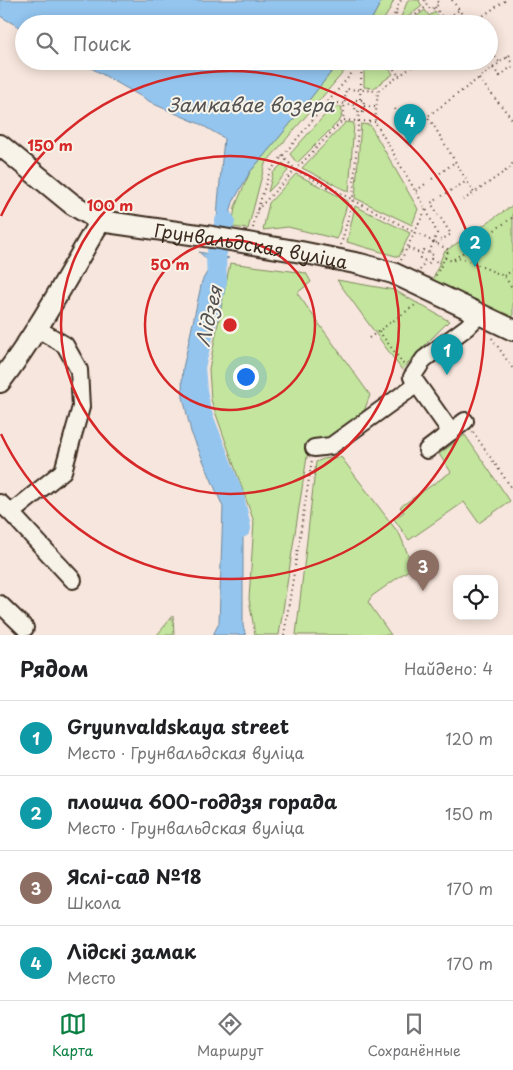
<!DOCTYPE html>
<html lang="ru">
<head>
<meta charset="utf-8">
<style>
  body { margin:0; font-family:"Playpen Sans",sans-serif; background:#f6f6f6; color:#202124 }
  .controls { position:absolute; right:15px; bottom:15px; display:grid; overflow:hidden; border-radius:10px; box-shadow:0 2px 12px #0003 }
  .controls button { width:45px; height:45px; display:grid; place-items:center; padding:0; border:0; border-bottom:1px solid #e0e0e0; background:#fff; color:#202124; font:25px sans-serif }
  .you { position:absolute; left:245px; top:376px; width:18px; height:18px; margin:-12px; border:4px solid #fff; border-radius:50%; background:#1a73e8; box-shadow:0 0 0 8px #1a73e833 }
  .badge { display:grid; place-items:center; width:32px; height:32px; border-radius:50%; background:#0b8043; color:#fff; font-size:16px; font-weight:700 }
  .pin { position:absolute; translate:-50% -41px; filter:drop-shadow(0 1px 2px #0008) }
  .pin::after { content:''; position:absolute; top:26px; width:18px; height:15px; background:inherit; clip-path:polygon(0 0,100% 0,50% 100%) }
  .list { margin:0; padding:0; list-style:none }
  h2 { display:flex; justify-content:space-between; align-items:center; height:65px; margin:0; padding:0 20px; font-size:21px }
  h2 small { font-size:16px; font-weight:400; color:#757577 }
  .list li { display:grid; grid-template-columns:32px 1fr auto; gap:15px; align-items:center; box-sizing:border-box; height:75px; padding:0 20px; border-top:1px solid #e0e0e0 }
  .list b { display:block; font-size:19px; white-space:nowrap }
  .list p { margin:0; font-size:16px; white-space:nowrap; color:#757577 }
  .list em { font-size:16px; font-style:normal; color:#757577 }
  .icon { flex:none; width:28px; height:28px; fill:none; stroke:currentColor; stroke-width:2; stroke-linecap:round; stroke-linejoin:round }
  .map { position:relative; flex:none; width:513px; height:635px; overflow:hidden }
  .search { position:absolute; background:#fff; box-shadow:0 2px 12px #0003; left:15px; right:15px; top:15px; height:55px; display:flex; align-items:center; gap:12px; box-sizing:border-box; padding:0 18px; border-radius:28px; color:#757577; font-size:19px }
  .sheet { height:365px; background:#fff }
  nav { display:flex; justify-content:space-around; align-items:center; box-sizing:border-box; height:70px; border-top:1px solid #e0e0e0; background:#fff; font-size:14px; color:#757577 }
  nav a { display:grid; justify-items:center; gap:2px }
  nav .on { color:#0b8043 }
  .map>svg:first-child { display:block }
  .green { fill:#c3e59e; stroke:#7f885e }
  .water { fill:#93c5ef; stroke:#70879b }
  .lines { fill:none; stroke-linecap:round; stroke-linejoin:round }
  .river { stroke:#93c5ef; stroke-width:20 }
  .minor-casing { stroke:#3b2a1e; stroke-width:20 }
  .major-casing { stroke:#3b2a1e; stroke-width:24 }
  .path { stroke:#3b2a1e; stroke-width:2; stroke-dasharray:1 4; stroke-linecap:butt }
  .minor { stroke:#f7f3e8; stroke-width:16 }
  .major { stroke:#f7f3e8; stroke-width:20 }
  .ring { fill:none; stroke:#d62828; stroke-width:2.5 }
  .labels { text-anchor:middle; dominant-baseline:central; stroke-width:4; stroke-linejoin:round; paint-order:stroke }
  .street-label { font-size:18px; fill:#3b2a1e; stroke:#f7f3e8 }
  .water-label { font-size:19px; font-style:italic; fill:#515152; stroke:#f7f3e8 }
  .centre { fill:#d62828; stroke:#f7f3e8; stroke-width:2.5 }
  .ring-label { font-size:15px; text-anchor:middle; font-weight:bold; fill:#d62828; stroke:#f7f3e8; stroke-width:4; stroke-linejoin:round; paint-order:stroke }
</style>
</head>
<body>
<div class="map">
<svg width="513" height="635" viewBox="0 0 513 635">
  <rect width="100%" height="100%" fill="#f7e6dd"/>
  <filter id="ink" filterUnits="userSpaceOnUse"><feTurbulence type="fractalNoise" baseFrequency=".02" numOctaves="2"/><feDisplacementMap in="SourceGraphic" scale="10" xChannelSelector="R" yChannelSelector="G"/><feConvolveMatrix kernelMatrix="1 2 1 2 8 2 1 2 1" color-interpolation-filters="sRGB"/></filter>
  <g filter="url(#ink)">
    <path class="green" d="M382,0H394L389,11L381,24H369Z
      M408,0H420L419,1L422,6L404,20L401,17Z
      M425,10L429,16L435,12L443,24H407Z
      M340,61H353L265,164L248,229L232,227L235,207L250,172L282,134Z
      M369,61H383L393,74L374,88L364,87V67Z
      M332,107H342L341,119L297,163L290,154Z
      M346,122L354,123L349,192L302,168Z
      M361,124L370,125L418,209L412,225L355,198Z
      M283,163L288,171L268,192L273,173Z
      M296,174L348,201L337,239L288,227L263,230L269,203Z
      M513,205V319L432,281L444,252Z
      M355,206L410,233L399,257L347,242Z
      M230,263L306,273L311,282L297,293L370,395L363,414L327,442L309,444L279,635H255L249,599L254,522L211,400L209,369Z
      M337,280L394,290L449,321L422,348L402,370Z
      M465,435L510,501L479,523L464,502L409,540L394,519L404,512L400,507L451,472L439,454Z
      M341,457L400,535L413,567L372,596L368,602L391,635H296L316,462L323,459Z
      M173,616L174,635H157Z"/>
    <path class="water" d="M0,0H382L369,24H24V30L0,16Z
      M79,61H340L282,134L250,172L233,202L227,225L223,228L217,224L218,203L224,138L200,124L156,105Z
      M199,252L229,258L219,262L194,376L200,412L243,522V626L246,635H213L219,623L223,507L191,432L183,397L182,381L183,368L202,281L210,267L209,261Z"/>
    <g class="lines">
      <path class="river" d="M225,221L216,256L217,281L195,367L197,390L201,411L234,496L241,528"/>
      <defs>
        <path id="minor" d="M451,432L412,377L424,359L467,327L480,314
          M314,448L331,446L417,384
          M427,450L465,421
          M0,503L11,513L73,580
          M11,513L63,471L81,407L79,370L65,345L43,332L36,329
          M0,604L25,628"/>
        <g id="major">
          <path id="s1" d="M0,145L72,204L100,221L212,237L301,252L360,264L393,273L513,330"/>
          <path d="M0,382C38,332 68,276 100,221"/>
        </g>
      </defs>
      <use href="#minor" class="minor-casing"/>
      <use href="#major" class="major-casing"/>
      <path class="path" d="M425,0L424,1L431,10L439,4L436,0
        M452,0L469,24
        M435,7L447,24
        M396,14L404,24
        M445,20L459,10
        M390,24L401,0
        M404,24L427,6
        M471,24L506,0
        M492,53L500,63
        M510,55L428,116L474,193L511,167L513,162
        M507,57L513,64
        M388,61L399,76
        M420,61L378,91L375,122L426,209L437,233L429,253
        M493,68L502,79
        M500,76L511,67L513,68
        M479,79L513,120
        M360,99L362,61
        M356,100H364L363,112L355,111Z
        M328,102L355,105
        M364,106L376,107
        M395,109L409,132L429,118
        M375,122L343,120L346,89L378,91
        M282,156L296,170L449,250L435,277
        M432,179L455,162
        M416,191L428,182
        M442,196L467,181
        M463,200L474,193
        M257,210L343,120
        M253,228L257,211L270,171L362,61
        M436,243L451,234L431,203L438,199
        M341,245L353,199L359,111
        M408,248L422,254
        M423,250L433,255L429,263L420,258Z
        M445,258L452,261L461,258L504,276L513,289
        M431,259L442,264
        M454,259L513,217
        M401,260L426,209
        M420,270L425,261
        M504,276L513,270
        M379,331L404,365
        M369,338L418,303
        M492,338L513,369
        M473,432L513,490
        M284,635L312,460"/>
      <use href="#minor" class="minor"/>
      <use href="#major" class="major"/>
    </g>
  </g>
  <g class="ring">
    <circle cx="230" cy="325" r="85"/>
    <circle cx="230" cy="325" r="169"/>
    <path d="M1 216A254 254 0 1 1 1 434"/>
  </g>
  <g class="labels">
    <g class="street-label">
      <text stroke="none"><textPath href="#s1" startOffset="279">Грунвальдская вуліца</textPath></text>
    </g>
    <g class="water-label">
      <text x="251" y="104">Замкавае возера</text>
      <text transform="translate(208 316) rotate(-77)">Лідзея</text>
    </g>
  </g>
  <circle cx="230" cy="325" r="8" class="centre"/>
  <g class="ring-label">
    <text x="50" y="151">150 m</text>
    <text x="110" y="211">100 m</text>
    <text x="170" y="270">50 m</text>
  </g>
</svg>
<div class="controls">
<button><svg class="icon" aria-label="locate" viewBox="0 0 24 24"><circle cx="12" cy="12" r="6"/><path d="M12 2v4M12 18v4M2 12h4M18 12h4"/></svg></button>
</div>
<div class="you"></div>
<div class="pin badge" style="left:447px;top:375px;background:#0f9aa8">1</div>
<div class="pin badge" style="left:475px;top:267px;background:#0f9aa8">2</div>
<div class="pin badge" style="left:423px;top:591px;background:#8d6e63">3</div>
<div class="pin badge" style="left:410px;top:145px;background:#0f9aa8">4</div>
<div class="search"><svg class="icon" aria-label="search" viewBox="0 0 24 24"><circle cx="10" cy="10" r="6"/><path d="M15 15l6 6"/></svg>Поиск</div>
</div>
<section class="sheet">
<h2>Рядом<small>Найдено: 4</small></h2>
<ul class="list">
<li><span class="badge" style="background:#0f9aa8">1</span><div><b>Gryunvaldskaya street</b><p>Место · Грунвальдская вуліца</p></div><em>120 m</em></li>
<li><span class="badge" style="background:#0f9aa8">2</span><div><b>плошча 600-годдзя горада</b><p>Место · Грунвальдская вуліца</p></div><em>150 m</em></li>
<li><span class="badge" style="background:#8d6e63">3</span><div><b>Яслі-сад №18</b><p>Школа</p></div><em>170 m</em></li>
<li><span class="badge" style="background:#0f9aa8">4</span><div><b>Лідскі замак</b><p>Место</p></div><em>170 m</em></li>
</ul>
</section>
<nav>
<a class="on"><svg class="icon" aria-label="map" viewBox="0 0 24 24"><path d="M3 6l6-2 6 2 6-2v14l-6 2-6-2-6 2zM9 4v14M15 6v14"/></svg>Карта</a>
<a><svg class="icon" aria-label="directions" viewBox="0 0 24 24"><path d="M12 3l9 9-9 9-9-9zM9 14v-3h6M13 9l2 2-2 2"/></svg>Маршрут</a>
<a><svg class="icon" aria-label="saved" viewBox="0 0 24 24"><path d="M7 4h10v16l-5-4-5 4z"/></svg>Сохранённые</a>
</nav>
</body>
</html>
